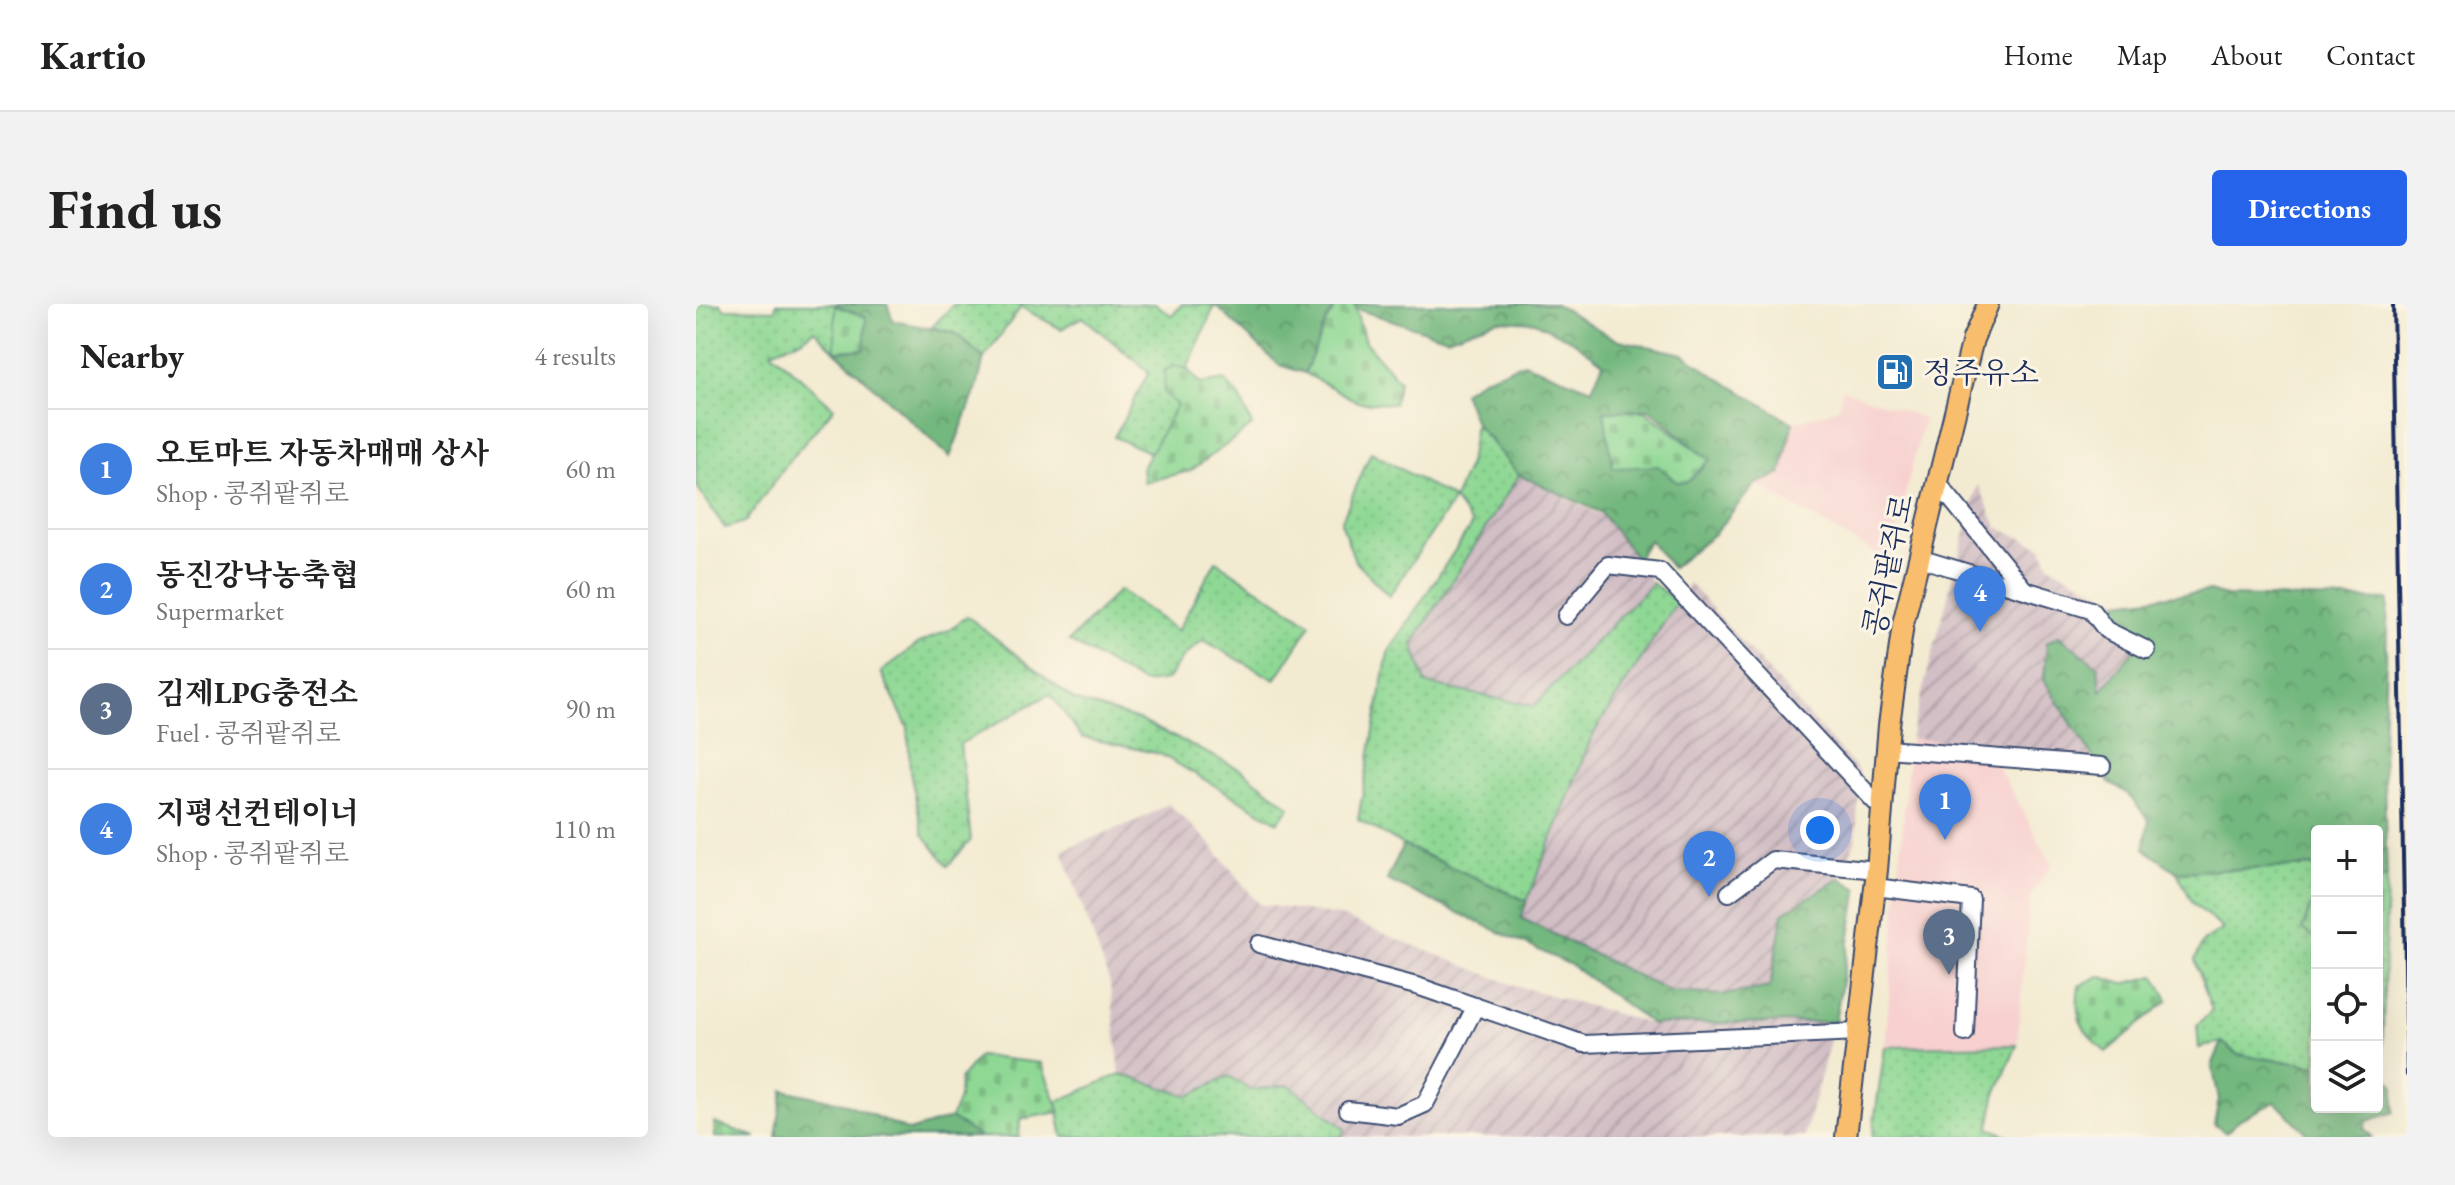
<!DOCTYPE html>
<html lang="en">
<head>
<meta charset="utf-8">
<style>
  body { margin:0; font-family:"EB Garamond","Noto Serif KR",serif; background:#f2f2f2; color:#222 }
  .controls { position:absolute; right:24px; bottom:24px; display:grid; overflow:hidden; border-radius:8px; box-shadow:0 8px 32px #0002 }
  .controls button { width:72px; height:72px; display:grid; place-items:center; padding:0; border:0; border-bottom:2px solid #e0e0e0; background:#fff; color:#222; font:40px sans-serif }
  .you { position:absolute; left:1124px; top:526px; width:28px; height:28px; margin:-20px; border:6px solid #fff; border-radius:50%; background:#1a73e8; box-shadow:0 0 0 12px #1a73e833 }
  .badge { display:grid; place-items:center; width:52px; height:52px; border-radius:50%; background:#2563eb; color:#fff; font-size:26px; font-weight:700 }
  .pin { position:absolute; translate:-50% -66px; filter:drop-shadow(0 2px 4px #0008) }
  .pin::after { content:''; position:absolute; top:42px; width:28px; height:24px; background:inherit; clip-path:polygon(0 0,100% 0,50% 100%) }
  .list { margin:0; padding:0; list-style:none }
  h2 { display:flex; justify-content:space-between; align-items:center; height:104px; margin:0; padding:0 32px; font-size:34px }
  h2 small { font-size:26px; font-weight:400; color:#767676 }
  .list li { display:grid; grid-template-columns:52px 1fr auto; gap:24px; align-items:center; box-sizing:border-box; height:120px; padding:0 32px; border-top:2px solid #e0e0e0 }
  .list b { display:block; font-size:30px; white-space:nowrap }
  .list p { margin:0; font-size:26px; white-space:nowrap; color:#767676 }
  .list em { font-size:26px; font-style:normal; color:#767676 }
  .icon { flex:none; width:44px; height:44px; fill:none; stroke:currentColor; stroke-width:2; stroke-linecap:round; stroke-linejoin:round }
  .map { position:relative; flex:none; width:1711px; height:833px; overflow:hidden; border-radius:8px }
  header { display:flex; align-items:center; gap:48px; box-sizing:border-box; height:112px; padding:0 40px; background:#fff; border-bottom:2px solid #e0e0e0 }
  header strong { font-size:38px }
  nav { display:flex; gap:44px; margin-inline-start:auto; font-size:28px }
  .intro { display:flex; align-items:center; justify-content:space-between; box-sizing:border-box; height:192px; padding:0 48px }
  h1 { margin:0; font-size:56px }
  .button { padding:20px 36px; border-radius:8px; background:#2563eb; color:#fff; font-size:28px; font-weight:700 }
  main { display:flex; gap:48px; padding:0 48px }
  aside { flex:1; background:#fff; border-radius:8px; box-shadow:0 8px 32px #0002 }
  .map>svg:first-child { display:block }
  .built { fill:#f7d0cf }
  .industrial { fill:url(#industrial-furrows) }
  .grass { fill:url(#grass-dots); stroke:#558479; stroke-width:2 }
  .forest { fill:url(#forest-crowns); stroke:#47746e; stroke-width:2; fill-rule:evenodd }
  .cemetery { fill:url(#cemetery-stones); stroke:#558479; stroke-width:2 }
  .lines { fill:none; stroke-linecap:round; stroke-linejoin:round }
  .minor-casing { stroke:#3b4b6f; stroke-width:20 }
  .major-casing { stroke:#3b4b6f; stroke-width:24 }
  .minor { stroke:#fff; stroke-width:16 }
  .major { stroke:#f9be6d; stroke-width:20 }
  .rail { stroke:#1b2f5e; stroke-width:4 }
  .labels { text-anchor:middle; dominant-baseline:central; stroke-width:6; stroke-linejoin:round; paint-order:stroke }
  .poi-label { font-size:30px; fill:#1b2f5e; stroke:#fcf5e5; text-anchor:start }
  .street-label { font-size:30px; fill:#1b2f5e; stroke:#fcf5e5 }
</style>
</head>
<body>
<header>
<strong>Kartio</strong>
<nav><a>Home</a><a>Map</a><a>About</a><a>Contact</a></nav>
</header>
<div class="intro"><h1>Find us</h1><a class="button">Directions</a></div>
<main>
<aside>
<h2>Nearby<small>4 results</small></h2>
<ul class="list">
<li><span class="badge" style="background:#3f7fe0">1</span><div><b>오토마트 자동차매매 상사</b><p>Shop · 콩쥐팥쥐로</p></div><em>60 m</em></li>
<li><span class="badge" style="background:#3f7fe0">2</span><div><b>동진강낙농축협</b><p>Supermarket</p></div><em>60 m</em></li>
<li><span class="badge" style="background:#5c6f8a">3</span><div><b>김제LPG충전소</b><p>Fuel · 콩쥐팥쥐로</p></div><em>90 m</em></li>
<li><span class="badge" style="background:#3f7fe0">4</span><div><b>지평선컨테이너</b><p>Shop · 콩쥐팥쥐로</p></div><em>110 m</em></li>
</ul>
</aside>
<div class="map">
<svg width="1711" height="833" viewBox="0 0 1711 833">
  <defs>
    <pattern id="industrial-furrows" width="10" height="10" patternUnits="userSpaceOnUse" patternTransform="scale(2)"><rect width="10" height="10" fill="#d2bec5"/><path d="M-1 1l2-2M0 10L10 0M9 11l2-2" fill="none" stroke="#aa9ba3"/></pattern>
    <pattern id="grass-dots" width="8" height="8" patternUnits="userSpaceOnUse" patternTransform="scale(2)"><rect width="8" height="8" fill="#8fd894"/><path d="M2 2h.1M6 6h.1" fill="none" stroke="#7bba82" stroke-width="1.8" stroke-linecap="round"/></pattern>
    <pattern id="forest-crowns" width="20" height="18" patternUnits="userSpaceOnUse" patternTransform="scale(2)"><rect width="20" height="18" fill="#73b87e"/><path d="M2 6a3 3 0 1 1 6 0M12 15a3 3 0 1 1 6 0" fill="none" stroke="#5e966a"/></pattern>
    <pattern id="cemetery-stones" width="16" height="16" patternUnits="userSpaceOnUse" patternTransform="scale(2)"><rect width="16" height="16" fill="#8fd894"/><path d="M2 7V4a2 2 0 0 1 4 0v3zM10 15v-3a2 2 0 0 1 4 0v3z" fill="#7bba82"/></pattern>
  </defs>
  <rect width="100%" height="100%" fill="#fcf5e5"/>
  <filter id="ink" filterUnits="userSpaceOnUse"><feTurbulence type="fractalNoise" baseFrequency=".0125" numOctaves="2"/><feDisplacementMap in="SourceGraphic" scale="16" xChannelSelector="R" yChannelSelector="G"/><feConvolveMatrix kernelMatrix="1 2 1 2 8 2 1 2 1" color-interpolation-filters="sRGB"/></filter>
  <filter id="wash" filterUnits="userSpaceOnUse"><feTurbulence type="fractalNoise" baseFrequency=".006" numOctaves="4" result="noise"/><feDisplacementMap in="SourceGraphic" scale="32" xChannelSelector="R" yChannelSelector="G"/><feGaussianBlur stdDeviation="1.8" result="paint"/><feColorMatrix in="noise" values="0 0 0 0 0 0 0 0 0 0 0 0 0 0 0 0 0 1.4 0 .05"/><feComposite in="paint" operator="in"/></filter>
  <g filter="url(#wash)">
    <rect width="100%" height="100%" fill="#f3ebd1"/>
    <path class="built" d="M1146,85L1228,114L1193,257L1059,180L1085,170L1097,119L1143,104Z
      M1214,434L1275,441L1301,461L1356,560L1334,593L1321,741L1189,743Z"/>
    <path class="industrial" d="M823,171L918,218L956,279L839,402L730,380L717,340Z
      M1282,180L1301,223L1346,243L1353,261L1422,298L1419,308L1449,331L1404,388L1348,376L1394,445L1396,469L1301,461L1275,441L1214,434Z
      M993,279L1164,469L1160,535L1144,574L1087,609L1074,683L1027,691L974,688L824,614L896,432Z
      M472,500L511,536L563,600L643,612L815,680L956,720L1139,718L1108,833H645L648,825L593,781L554,786L533,772L493,792L424,770L414,679L366,546L445,515Z"/>
    <path class="grass" d="M0,0H24L29,5L79,6L80,0H137L139,2V47L118,26L105,36L75,47L138,104L93,157L49,218L29,224L0,181Z
      M258,0H460L476,12L486,0L519,1L491,65L480,62L482,100L455,149L418,133L453,68L387,13L365,25L325,3L288,54L259,29L236,23Z
      M779,119L823,171L717,340L730,380L838,402L956,279L981,298L896,432L831,597L707,541L662,515L692,349L776,220L758,196L693,292L659,257L645,218L675,148L758,195L773,160Z
      M520,257L615,320L579,376L507,336L486,354L471,376L447,379L373,337L423,286L481,327Z
      M271,312L378,396L443,416L546,466L594,503L582,518L464,450L386,433L354,390L264,440L275,536L252,562L227,530L214,467L212,424L185,368L223,339L253,326Z
      M1621,562V589L1606,625L1621,635V762L1543,751L1526,738L1503,744L1501,721L1516,707L1499,656L1507,638L1527,625L1497,599L1481,568Z
      M1691,572L1686,766H1681V578Z
      M1321,741L1299,792L1293,824L1315,833H1176L1189,743Z
      M424,770L493,792L533,772L554,786L593,781L649,825L645,833H367L360,798Z"/>
    <path class="forest" d="M139,0H191L197,17L259,29L288,54L281,83L254,153L139,47L168,45L170,13L139,2Z
      M518,0H641L630,18L609,69L583,61Z
      M658,0H860L919,35L987,50L1019,72L1097,119L1085,170L1059,180L1019,229L976,264L953,236L941,255L904,208L823,171L779,119L767,88L788,74L828,59L896,85L907,59L877,37L839,18L801,16L751,34L660,5ZM953,105L1013,156L993,177L981,178L908,108Z
      M1513,287L1530,292L1692,296L1687,442L1691,572L1681,578V527H1621V562L1481,568L1448,545L1453,516L1430,488L1413,479L1348,376L1351,338L1363,332L1402,362L1405,387L1449,331L1428,322L1418,308L1422,298Z
      M707,541L831,597L825,614L974,688L1027,691L1074,683L1087,609L1144,574L1162,585L1139,718L956,720L875,661L691,576Z
      M1526,738L1543,751L1621,762V803H1681V766H1686L1698,783V808L1671,817L1668,824L1676,833H1630L1628,830L1615,833L1579,798L1544,815L1530,829L1518,820L1523,795L1516,761Z
      M87,786L151,800L213,827L255,814L284,833H80Z"/>
    <path class="cemetery" d="M641,0H658L669,38L703,77L698,100L662,98L609,69L630,18Z
      M139,2L170,13L168,45L139,47Z
      M480,62L491,65L504,80L528,76L544,93L556,122L494,167L448,178L446,164L481,101L468,89L469,66Z
      M908,107H949L1013,156L993,177L981,178L962,162L917,164Z
      M1621,589V635L1606,625Z
      M1403,672L1427,680L1459,672L1472,696L1410,748C1385,727 1378,714 1383,682Z
      M283,752L345,759L364,808L324,815L323,833H284L255,814L263,794L264,775Z
      M18,819L60,833H19Z"/>
  </g>
  <g filter="url(#ink)">
    <g class="lines">
      <defs>
        <path id="minor" d="M1241,178L1328,285
          M1223,254L1395,306L1410,326L1451,346
          M870,312L912,261L964,267L1185,504
          M1191,445L1406,462
          M1179,583L1275,595L1269,729
          M1033,589L1077,556L1181,566
          M563,640L724,683L888,740L1163,728
          M652,806L702,812L729,800L780,702"/>
        <path id="major" d="M1150,833L1181,566L1193,421L1207,320L1277,35L1292,0"/>
      </defs>
      <use href="#minor" class="minor-casing"/>
      <use href="#major" class="major-casing"/>
      <use href="#minor" class="minor"/>
      <use href="#major" class="major"/>
      <path class="rail" d="M1697,0L1711,771"/>
    </g>
  </g>
  <defs>
    <symbol id="fuel-square" viewBox="-11 -11 22 22"><rect x="-9" y="-9" width="18" height="18" rx="4" fill="#1f6fb2" stroke="#fcf5e5"/><path d="M-5.5-6h7V0h2V4h1.3V-2.5L3-4.5l.8-.8L6-3V5H2.5V1h-1V6h-7ZM-4.2-4.7v3.2H.2V-4.7Z" fill="#fff"/></symbol>
  </defs>
  <g fill-rule="evenodd">
    <use href="#fuel-square" x="1177" y="46" width="44" height="44"/>
  </g>
  <g class="labels">
    <g class="poi-label">
      <text x="1227" y="68">정주유소</text>
    </g>
    <g class="street-label">
      <text transform="translate(1192 261) rotate(-78)">콩쥐팥쥐로</text>
    </g>
  </g>
</svg>
<div class="controls">
<button>+</button>
<button>−</button>
<button><svg class="icon" aria-label="locate" viewBox="0 0 24 24"><circle cx="12" cy="12" r="6"/><path d="M12 2v4M12 18v4M2 12h4M18 12h4"/></svg></button>
<button><svg class="icon" aria-label="layers" viewBox="0 0 24 24"><path d="M12 4l9 5-9 5-9-5zM3 14l9 5 9-5"/></svg></button>
</div>
<div class="you"></div>
<div class="pin badge" style="left:1249px;top:536px;background:#3f7fe0">1</div>
<div class="pin badge" style="left:1013px;top:593px;background:#3f7fe0">2</div>
<div class="pin badge" style="left:1253px;top:671px;background:#5c6f8a">3</div>
<div class="pin badge" style="left:1284px;top:328px;background:#3f7fe0">4</div>
</div>
</main>
</body>
</html>
